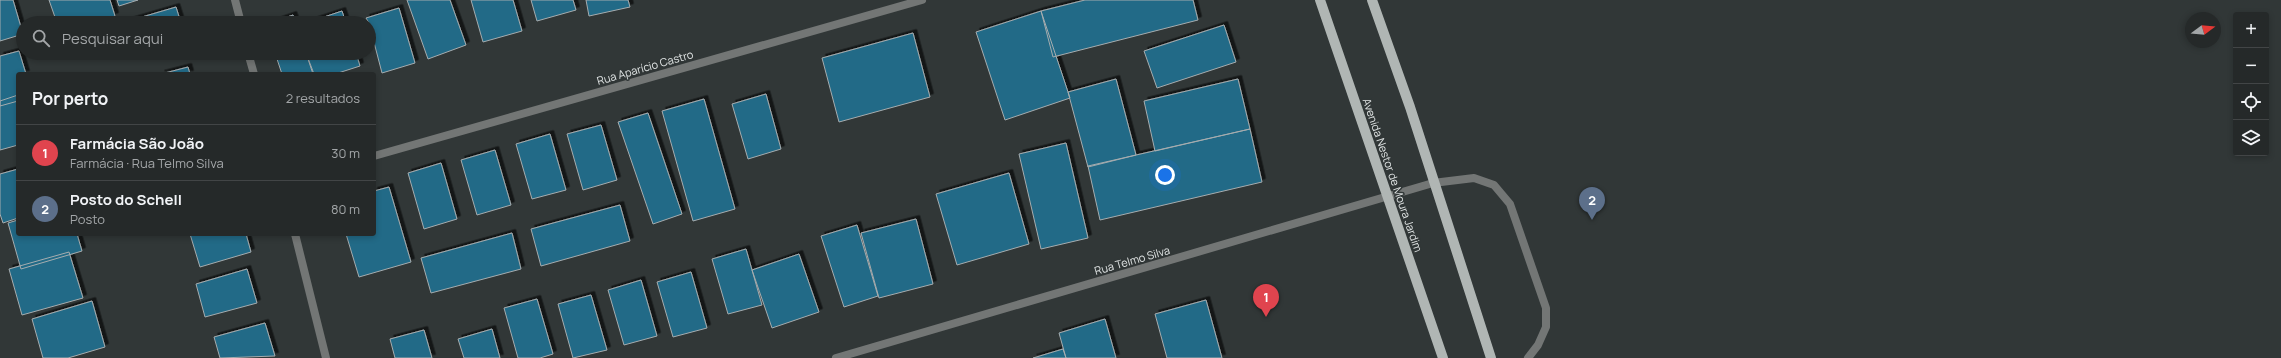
<!DOCTYPE html>
<html lang="pt">
<head>
<meta charset="utf-8">
<style>
  body { margin:0; font-family:Manrope,sans-serif; background:#2d3131; color:#f1f3f6 }
  .controls { position:absolute; right:12px; top:12px; display:grid; overflow:hidden; border-radius:4px; box-shadow:0 2px 6px #0003 }
  .controls button { width:36px; height:36px; display:grid; place-items:center; padding:0; border:0; border-bottom:1px solid #424546; background:#252929; color:#f1f3f6; font:20px sans-serif }
  .compass { position:absolute; left:2185px; top:12px; width:36px; height:36px; border-radius:50%; background:#252929; box-shadow:0 2px 6px #0003; rotate:74deg }
  .you { position:absolute; left:1165px; top:175px; width:14px; height:14px; margin:-10px; border:3px solid #fff; border-radius:50%; background:#1a73e8; box-shadow:0 0 0 6px #1a73e833 }
  .badge { display:grid; place-items:center; width:26px; height:26px; border-radius:50%; background:#bca0f2; color:#fff; font-size:13px; font-weight:700 }
  .pin { position:absolute; translate:-50% -33px; filter:drop-shadow(0 1px 2px #0008) }
  .pin::after { content:''; position:absolute; top:21px; width:14px; height:12px; background:inherit; clip-path:polygon(0 0,100% 0,50% 100%) }
  .list { margin:0; padding:0; list-style:none }
  h2 { display:flex; justify-content:space-between; align-items:center; height:52px; margin:0; padding:0 16px; font-size:17px }
  h2 small { font-size:13px; font-weight:400; color:#a3a6a8 }
  .list li { display:grid; grid-template-columns:26px 1fr auto; gap:12px; align-items:center; box-sizing:border-box; height:56px; padding:0 16px; border-top:1px solid #424546 }
  .list b { display:block; font-size:15px; white-space:nowrap }
  .list p { margin:0; font-size:13px; white-space:nowrap; color:#a3a6a8 }
  .list em { font-size:13px; font-style:normal; color:#a3a6a8 }
  .icon { flex:none; width:22px; height:22px; fill:none; stroke:currentColor; stroke-width:2; stroke-linecap:round; stroke-linejoin:round }
  .map { position:relative; flex:none; width:2281px; height:358px; overflow:hidden }
  .search { position:absolute; background:#252929; box-shadow:0 2px 6px #0003; left:16px; top:16px; width:360px; height:44px; display:flex; align-items:center; gap:10px; box-sizing:border-box; padding:0 14px; border-radius:22px; color:#a3a6a8; font-size:15px }
  .panel { position:absolute; background:#252929; box-shadow:0 2px 6px #0003; left:16px; top:72px; width:360px; height:164px; border-radius:4px }
  .map>svg:first-child { display:block }
  .building { fill:#206b87; stroke:#a6acaf; filter:url(#shadow) }
  .lines { fill:none; stroke-linecap:round; stroke-linejoin:round }
  .lane { stroke:#737675; stroke-width:8 }
  .street { stroke:#737675; stroke-width:8 }
  .primary { stroke:#b0b6b4; stroke-width:10 }
  .labels { text-anchor:middle; dominant-baseline:central; stroke-width:3; stroke-linejoin:round; paint-order:stroke }
  .street-label { font-size:11px; fill:#e1e5e5; stroke:#313737 }
</style>
</head>
<body>
<div class="map">
<svg width="2281" height="358" viewBox="0 0 2281 358">
  <defs>
    <filter id="shadow"><feDropShadow dx="3.5" dy="-3.5" stdDeviation="0" flood-color="#0009"/></filter>
  </defs>
  <rect width="100%" height="100%" fill="#313737"/>
  <path class="building" d="M0,0H13L23,34L0,41Z
    M49,0H110L115,16L95,23H57Z
    M117,0H138L119,6Z
    M407,0H450L466,45L428,59Z
    M471,0H513L522,31L483,42Z
    M531,0H573L576,10L537,21Z
    M586,0H628L630,7L589,16Z
    M1085,0H1193L1198,20L1053,57L1041,11Z
    M176,7L181,23H125V22Z
    M399,8L415,63L382,73L369,23L366,18Z
    M342,11L346,23H306Z
    M1041,11L1070,98L1005,120L976,32Z
    M293,15L296,23H270Z
    M1224,25L1236,62L1157,88L1144,51Z
    M913,33L930,97L839,122L822,58Z
    M19,51L26,74H18V101L0,106V56Z
    M275,53H306L314,74H282Z
    M306,53H356L360,66L335,74H313Z
    M188,67L190,74H161Z
    M1116,79L1136,155L1088,167L1068,92Z
    M1238,79L1250,129L1155,151L1144,101Z
    M766,94L781,149L748,159L732,104Z
    M18,95V145L0,150V101Z
    M704,99L735,209L693,221L662,111Z
    M648,113L682,214L653,224L618,122Z
    M601,125L617,180L583,190L567,134Z
    M1250,129L1262,182L1100,220L1088,166Z
    M550,134L566,190L532,199L516,144Z
    M1066,143L1088,238L1041,249L1019,154Z
    M495,150L511,205L477,215L461,160Z
    M441,163L457,219L424,229L408,173Z
    M18,169V218L3,223L0,214V174Z
    M1009,173L1029,244L957,265L936,194Z
    M389,187L411,262L359,277L346,234H374V191Z
    M620,205L630,241L541,266L531,229Z
    M916,219L933,284L879,298L861,233Z
    M18,220V234H77L82,251L21,269L8,223Z
    M857,225L878,296L844,307L821,236Z
    M512,233L521,269L431,293L421,258Z
    M190,234H246L251,252L200,267Z
    M746,249L762,305L728,314L712,259Z
    M69,252L83,298L22,315L9,269Z
    M799,254L819,312L772,328L752,270Z
    M247,269L257,303L205,317L196,284Z
    M691,272L707,328L673,337L657,282Z
    M641,280L657,336L624,345L608,290Z
    M591,295L607,350L573,358L558,304Z
    M537,299L553,354L540,358H518L504,308Z
    M1206,300L1222,358H1167L1155,314Z
    M92,301L105,347L68,358H43L32,319Z
    M1105,319L1116,358H1066L1059,333Z
    M265,323L275,356L220,358L214,337Z
    M492,329L500,358H464L458,339Z
    M424,330L432,358H395L390,339Z
    M1063,349L1066,358H1033Z"/>
  <g class="lines">
    <path class="lane" d="M1433,183L1474,178L1494,185L1510,204L1546,308V327L1538,345L1528,358"/>
    <path class="street" d="M235,0L241,23
      M248,53L254,74
      M374,156L922,0
      M295,234L326,358
      M836,358L1433,183"/>
    <path class="primary" d="M1320,0L1443,358
      M1372,0L1410,107L1491,358"/>
  </g>
  <g class="labels">
    <g class="street-label">
      <text transform="translate(645 67) rotate(-16)">Rua Aparício Castro</text>
      <text transform="translate(1393 175) rotate(71)">Avenida Nestor de Moura Jardim</text>
      <text transform="translate(1132 260) rotate(-16)">Rua Telmo Silva</text>
    </g>
  </g>
</svg>
<div class="controls">
<button>+</button>
<button>−</button>
<button><svg class="icon" aria-label="locate" viewBox="0 0 24 24"><circle cx="12" cy="12" r="6"/><path d="M12 2v4M12 18v4M2 12h4M18 12h4"/></svg></button>
<button><svg class="icon" aria-label="layers" viewBox="0 0 24 24"><path d="M12 4l9 5-9 5-9-5zM3 14l9 5 9-5"/></svg></button>
</div>
<svg class="compass" viewBox="-18 -18 36 36"><path d="M0-13l5 13h-10z" fill="#e53935"/><path d="M0 13l5-13h-10z" fill="#a3a6a8"/></svg>
<div class="you"></div>
<div class="pin badge" style="left:1266px;top:317px;background:#e0444e">1</div>
<div class="pin badge" style="left:1592px;top:220px;background:#5c6f8a">2</div>
<div class="search"><svg class="icon" aria-label="search" viewBox="0 0 24 24"><circle cx="10" cy="10" r="6"/><path d="M15 15l6 6"/></svg>Pesquisar aqui</div>
<section class="panel">
<h2>Por perto<small>2 resultados</small></h2>
<ul class="list">
<li><span class="badge" style="background:#e0444e">1</span><div><b>Farmácia São João</b><p>Farmácia · Rua Telmo Silva</p></div><em>30 m</em></li>
<li><span class="badge" style="background:#5c6f8a">2</span><div><b>Posto do Schell</b><p>Posto</p></div><em>80 m</em></li>
</ul>
</section>
</div>
</body>
</html>
